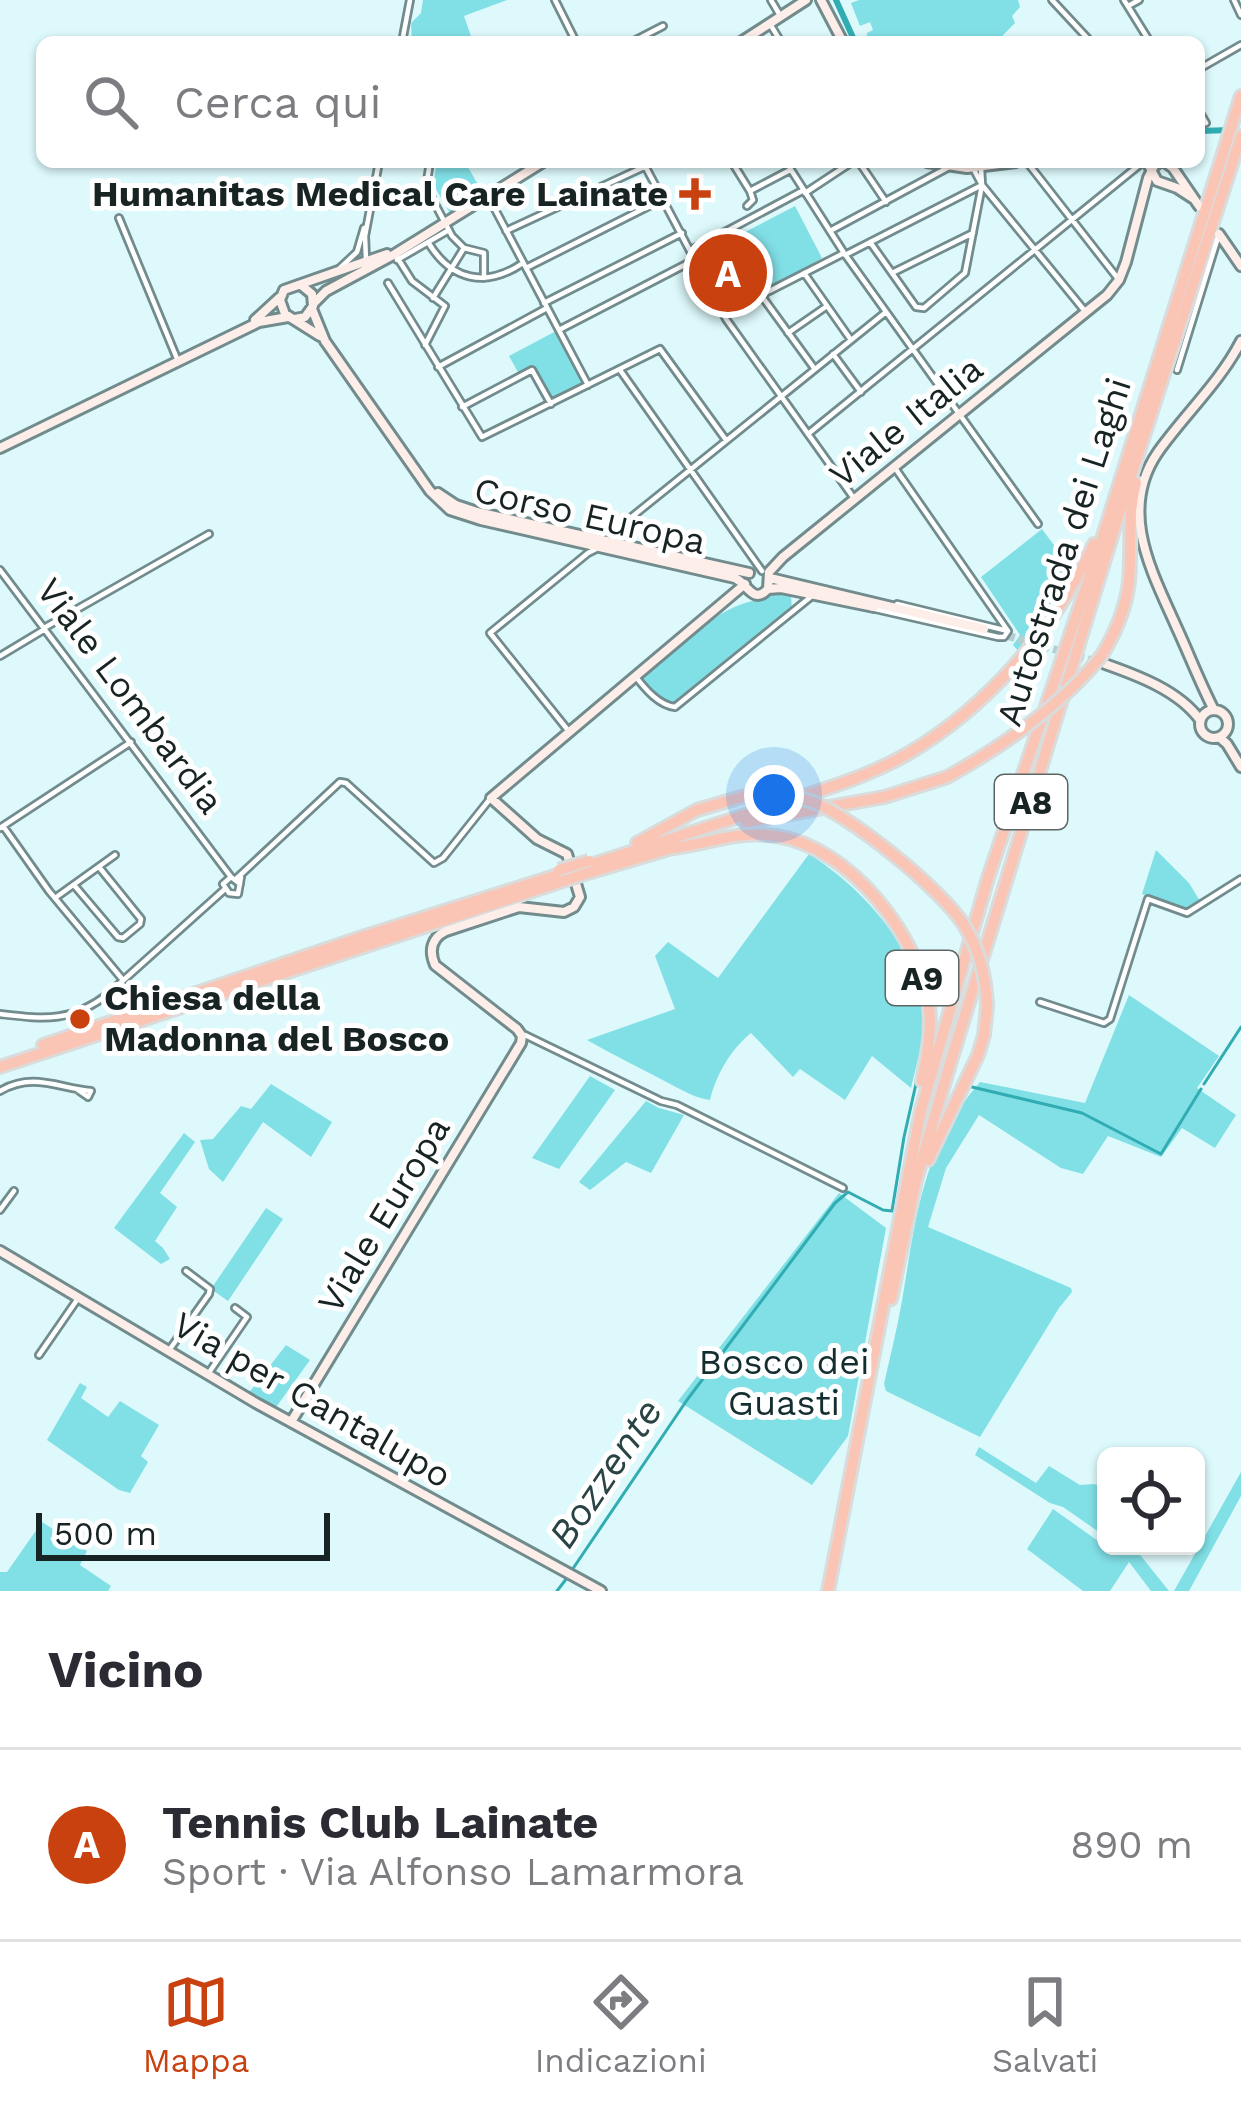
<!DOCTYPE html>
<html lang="it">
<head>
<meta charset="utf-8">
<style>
  body { margin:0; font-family:"Work Sans",sans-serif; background:#f7f7f7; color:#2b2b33 }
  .controls { position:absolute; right:36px; bottom:36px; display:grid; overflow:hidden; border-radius:18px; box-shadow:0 3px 9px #0004 }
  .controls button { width:108px; height:108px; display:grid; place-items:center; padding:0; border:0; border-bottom:3px solid #e1e1e2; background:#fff; color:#2b2b33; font:60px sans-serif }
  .scale { position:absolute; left:36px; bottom:30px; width:294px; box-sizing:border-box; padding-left:12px; border:6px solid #182323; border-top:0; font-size:33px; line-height:42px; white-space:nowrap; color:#182323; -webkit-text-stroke:9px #fff; paint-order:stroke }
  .you { position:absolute; left:774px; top:795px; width:42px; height:42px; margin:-30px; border:9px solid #fff; border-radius:50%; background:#1a73e8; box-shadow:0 0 0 18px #1a73e833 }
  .badge { display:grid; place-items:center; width:78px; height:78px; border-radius:50%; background:#c9410f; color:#fff; font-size:39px; font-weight:700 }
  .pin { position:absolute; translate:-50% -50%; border:6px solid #fff; box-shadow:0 3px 12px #0006 }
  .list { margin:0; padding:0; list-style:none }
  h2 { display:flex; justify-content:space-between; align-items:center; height:156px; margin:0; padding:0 48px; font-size:51px }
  h2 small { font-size:39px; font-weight:400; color:#7c7c81 }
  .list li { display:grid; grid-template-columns:78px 1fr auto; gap:36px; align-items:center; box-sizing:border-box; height:192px; padding:0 48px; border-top:3px solid #e1e1e2 }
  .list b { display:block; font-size:45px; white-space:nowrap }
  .list p { margin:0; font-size:39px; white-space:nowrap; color:#7c7c81 }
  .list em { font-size:39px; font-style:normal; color:#7c7c81 }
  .icon { flex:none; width:66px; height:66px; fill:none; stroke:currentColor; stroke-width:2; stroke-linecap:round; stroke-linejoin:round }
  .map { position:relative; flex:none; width:1241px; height:1591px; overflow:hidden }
  .search { position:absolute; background:#fff; box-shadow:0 3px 9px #0004; left:36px; right:36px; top:36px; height:132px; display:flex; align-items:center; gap:30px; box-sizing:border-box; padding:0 42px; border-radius:18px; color:#7c7c81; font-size:45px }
  .sheet { height:348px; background:#fff }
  nav { display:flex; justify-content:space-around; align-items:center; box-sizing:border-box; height:168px; border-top:3px solid #e1e1e2; background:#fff; font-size:33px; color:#7c7c81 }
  nav a { display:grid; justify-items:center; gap:6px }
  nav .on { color:#c9410f }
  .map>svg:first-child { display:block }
  .green { fill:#81e0e6 }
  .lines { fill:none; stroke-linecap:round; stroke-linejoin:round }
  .stream { stroke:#32acb3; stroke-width:3 }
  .canal { stroke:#32acb3; stroke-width:6 }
  .secondary-tunnel { stroke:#b6ced0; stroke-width:8; stroke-dasharray:8 4; stroke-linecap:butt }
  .street-casing { stroke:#728b8d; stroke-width:10 }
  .secondary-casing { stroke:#728b8d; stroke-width:14 }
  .highway-casing { stroke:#dadcdc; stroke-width:16 }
  .street { stroke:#fff; stroke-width:4.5 }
  .secondary { stroke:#feeee9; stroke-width:8 }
  .highway { stroke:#fbc5b5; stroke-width:10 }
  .highway-bridge-casing { stroke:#dadcdc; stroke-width:16; stroke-linecap:butt }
  .highway-bridge { stroke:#fbc5b5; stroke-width:10 }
  .poi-dot { fill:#c9410f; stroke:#fff; stroke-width:4.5 }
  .labels { text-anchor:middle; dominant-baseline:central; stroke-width:10; stroke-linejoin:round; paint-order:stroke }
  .shield { fill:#fff; stroke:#5d6565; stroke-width:3 }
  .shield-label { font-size:33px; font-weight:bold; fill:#182323 }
  .poi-label { font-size:36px; font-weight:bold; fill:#182323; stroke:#fff; text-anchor:end }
  .street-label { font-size:36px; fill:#182323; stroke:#fff }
  .park-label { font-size:36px; fill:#142e30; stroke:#fff }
  .water-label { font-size:39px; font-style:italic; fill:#2a4445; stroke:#fff }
</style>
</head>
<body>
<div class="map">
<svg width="1241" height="1591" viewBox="0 0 1241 1591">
  <rect width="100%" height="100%" fill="#ddf9fb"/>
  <path class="green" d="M423,0H507L464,16L473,42H412L411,23L421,13Z
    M859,0H1018L1020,7L1012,16L1015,23L1003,35L1005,42H867V33L873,30L870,22L860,26L851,3Z
    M437,162H465L484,195L451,215L433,184Z
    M795,206L822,258L729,315L699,256Z
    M556,331L583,385L555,400L552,399L533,367L519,374L509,356Z
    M1042,529L1073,571L1039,628L1019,652L1013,645L1020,635L981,577Z
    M773,592L791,596L792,609L678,701C661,705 650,690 641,676C673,651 724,599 764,600Z
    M1156,850L1189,883L1200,901L1188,909L1142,894Z
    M809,854C864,889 923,953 923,1022C923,1045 916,1066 911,1088L872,1056L845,1100L800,1069L793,1077L751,1033C731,1049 716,1075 710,1100C695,1098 686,1092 674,1086C644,1070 615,1056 587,1040L675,1009L655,956L668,942L718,978Z
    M1129,995L1219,1056L1197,1088L1236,1115L1215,1148L1182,1128L1161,1157L1108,1136L1083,1174L1061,1168L979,1115L946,1168L928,1227L1071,1288L1072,1292L1059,1308L980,1437L886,1391L884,1384C890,1357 897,1329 902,1301C916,1217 922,1148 980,1082L1085,1103Z
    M590,1076L615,1090L559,1169L532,1158Z
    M271,1084L332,1122L311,1157L263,1122L223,1182L209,1169L200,1140L213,1139L241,1106L251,1109Z
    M646,1101L659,1108L684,1115L651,1173L626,1162L590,1190L579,1182Z
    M184,1133L195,1142L160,1193L177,1207L155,1241L163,1248L170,1259L161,1264L114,1228Z
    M839,1193L886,1228L848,1436L812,1485L678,1401Z
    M266,1208L283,1219L228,1301L211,1289Z
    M286,1345L310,1360L274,1410L248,1394Z
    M80,1383L87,1387L81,1398L108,1417L120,1401L159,1425L141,1456L148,1462L130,1493L119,1490L47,1440Z
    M979,1447L1036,1483L1049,1466L1080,1485L1094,1484L1106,1488V1537L1063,1507L1050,1503L975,1455Z
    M1241,1472V1496L1189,1591H1174Z
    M1053,1509L1115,1553L1118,1546H1133L1169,1591H1151L1129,1562L1110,1591H1083L1027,1549Z
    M42,1522L87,1551L80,1565L111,1586L108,1591H0V1572H7Z"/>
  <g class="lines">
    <path class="stream" d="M1204,1084L1241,1027
      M972,1087L1082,1113L1161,1154L1201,1089
      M572,1570L687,1400L835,1203L848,1192L883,1210L892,1211L904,1137L918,1075
      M557,1591L567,1578"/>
    <path class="canal" d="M836,0L855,42
      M1199,131L1231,130"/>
    <path class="secondary-tunnel" d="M984,629L1098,662"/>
    <defs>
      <path id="street" d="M555,0L576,42
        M771,0L781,17
        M1052,0L1091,42
        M1124,0L1150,42
        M1234,0L1241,15
        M1128,6L1139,0
        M770,24L781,42
        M402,42L410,0
        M632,42L663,26
        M1199,69L1241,45
        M1199,111L1206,123
        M430,162L426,187L452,236L464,248L484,253V278
        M643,162L726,319L853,497
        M732,162L750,191
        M786,162L844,253L1038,524
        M859,162L886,202
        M1027,162L1119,280
        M973,168L982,185L1084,310
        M750,191L790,170
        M805,193L852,162
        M488,196L588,385
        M747,206L753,200L750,191
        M119,218L178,361
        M506,231L646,166
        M830,231L949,167
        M428,242C451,281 486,288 523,263
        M870,242L916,307L924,308L965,273L982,185L981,168
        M691,250L802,191
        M395,254L412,281L445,306L425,345
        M845,255L982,185
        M366,259L365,236L379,162
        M397,260L449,230
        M340,268L357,252L364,228
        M526,268L663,199
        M804,273L851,340
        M892,273L973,233
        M388,283L482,437L660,349L726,440
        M761,295L814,368
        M433,298L464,248
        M544,303L682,233
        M724,314L842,254
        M559,330L696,259
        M788,333L827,306
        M833,354L861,392
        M438,367L547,308
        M620,370L762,571
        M1177,370L1219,234
        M462,407L532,370L551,404
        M808,434L1143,162
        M895,468L1008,631
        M610,541L623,524L886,312
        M0,570L231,877
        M897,604L1008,631
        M871,608L998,637H1004L1008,631
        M44,628L209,534
        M0,656L45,629
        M636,677C646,690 659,705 675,707L813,595
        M567,729L490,633L588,553L596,549
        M3,826L49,891L123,980
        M0,828L131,742
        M236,879L340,782L346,783L434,863L443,858L490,799
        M240,884L231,877L223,884L229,893L238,894L241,877
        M74,885L118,937L123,938L140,924L141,919L99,867
        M55,898L115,855
        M1040,1002L1104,1023L1110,1019L1148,899L1187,913L1241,879
        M0,1014C44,1019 71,1023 108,994L225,889
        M525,1035L661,1101L677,1105L843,1188
        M0,1091C33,1072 58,1088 91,1091L88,1097L78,1090
        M0,1210L14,1191
        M170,1349L209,1294L210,1289L186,1271
        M39,1355L79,1297
        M208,1374L247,1317L235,1308"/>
      <path id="secondary" d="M821,0L843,42
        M741,42L806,0
        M927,162L967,168L1016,162
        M1147,162L1157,181L1177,188L1194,199
        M1165,162L1173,168L1199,206
        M1219,234L1241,266
        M314,303L326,291L395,254L543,162
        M312,309L325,341L430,491L450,510L481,520L735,578C748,584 753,605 768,589L769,572L783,557
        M295,319L305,317L313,306L312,294L301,285
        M255,320L279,298
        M320,336L285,314L280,300L284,290L387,254
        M0,448L259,322L288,317
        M438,493L456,505L477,512L749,573
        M783,557L1107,295L1119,280L1126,262L1148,178L1154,166L1160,162
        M770,578L984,629
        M768,589L781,588L874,607
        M1105,664C1139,676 1179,691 1200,720
        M1200 724a14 14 0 1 1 28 0a14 14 0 1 1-28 0Z
        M1214,710C1200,683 1189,654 1176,626C1151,570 1118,510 1158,452C1185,414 1220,382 1241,341
        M1219,737L1227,744L1241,767
        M0,1251L256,1403L601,1591
        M291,1422L521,1043L522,1036L517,1029L435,965C429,951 431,938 446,931L519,907L564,912L574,907L580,897L567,854L537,839L491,798L745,584"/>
      <path id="highway" d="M1102,655C1116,632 1126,608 1129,581C1132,548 1127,515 1136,483
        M746,822L884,797L947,777
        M637,843L697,810L745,796
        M666,849C706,845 734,830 776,836C850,847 919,935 929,1007C932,1032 927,1056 922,1081
        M590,865C654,844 718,824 782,803C825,789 870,776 909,753C990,705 1055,628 1094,544
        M591,872L672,848
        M43,1045L362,937L561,874
        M0,1067L563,881
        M928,1160L978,1055L984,1035L987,1006
        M891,1299L916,1180L950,1064L1121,507L1241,136
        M828,1591L921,1110L988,878L1098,552L1241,96"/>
    </defs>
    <use href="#street" class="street-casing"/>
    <use href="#secondary" class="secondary-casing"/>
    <use href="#highway" class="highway-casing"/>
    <use href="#street" class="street"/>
    <use href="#secondary" class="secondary"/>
    <use href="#highway" class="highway"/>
    <defs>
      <path id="highway-bridge" d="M947,777C1002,747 1063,704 1102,655
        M745,796C767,794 789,794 810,801C849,814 942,890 964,925C979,949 986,977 987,1006
        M559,870L589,861
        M563,881L591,872"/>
    </defs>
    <use href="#highway-bridge" class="highway-bridge-casing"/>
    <use href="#highway-bridge" class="highway-bridge"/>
  </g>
  <g class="poi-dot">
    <path d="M689 176h12v12h12v12h-12v12h-12v-12h-12v-12h12z"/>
    <circle cx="80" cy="1019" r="12"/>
  </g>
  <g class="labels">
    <g class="shield">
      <rect x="995" y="775" width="72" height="54" rx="9"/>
      <rect x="886" y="951" width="72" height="54" rx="9"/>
    </g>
    <g class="shield-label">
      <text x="1031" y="802">A8</text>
      <text x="922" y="978">A9</text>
    </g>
    <g class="poi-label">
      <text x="668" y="194">Humanitas Medical Care Lainate</text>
      <text x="104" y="998" text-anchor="start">Chiesa della<tspan x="104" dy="41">Madonna del Bosco</tspan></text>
    </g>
    <g class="street-label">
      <text transform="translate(906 422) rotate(-39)">Viale Italia</text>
      <text transform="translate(590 516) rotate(13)">Corso Europa</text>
      <text transform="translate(1064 552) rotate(-72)">Autostrada dei Laghi</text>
      <text transform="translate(130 696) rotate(53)">Viale Lombardia</text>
      <text transform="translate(384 1215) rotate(-59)">Viale Europa</text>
      <text transform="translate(312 1400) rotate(30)">Via per Cantalupo</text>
    </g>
    <g class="park-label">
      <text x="784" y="1362">Bosco dei<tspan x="784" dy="41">Guasti</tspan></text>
    </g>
    <g class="water-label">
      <text transform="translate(605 1473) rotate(-56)">Bozzente</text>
    </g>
  </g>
</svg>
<div class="controls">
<button><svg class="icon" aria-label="locate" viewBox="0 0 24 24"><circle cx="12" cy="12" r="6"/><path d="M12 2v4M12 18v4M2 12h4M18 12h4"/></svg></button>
</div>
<div class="scale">500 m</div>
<div class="you"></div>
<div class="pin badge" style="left:728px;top:273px">A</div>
<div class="search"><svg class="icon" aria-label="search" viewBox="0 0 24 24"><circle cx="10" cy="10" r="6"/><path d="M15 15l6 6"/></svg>Cerca qui</div>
</div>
<section class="sheet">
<h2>Vicino<small></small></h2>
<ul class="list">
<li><span class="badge">A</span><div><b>Tennis Club Lainate</b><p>Sport · Via Alfonso Lamarmora</p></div><em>890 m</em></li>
</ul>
</section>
<nav>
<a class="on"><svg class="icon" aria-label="map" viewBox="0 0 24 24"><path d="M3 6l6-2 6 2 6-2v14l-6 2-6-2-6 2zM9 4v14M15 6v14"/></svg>Mappa</a>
<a><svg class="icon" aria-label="directions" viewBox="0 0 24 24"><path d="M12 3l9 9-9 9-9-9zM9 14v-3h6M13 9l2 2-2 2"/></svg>Indicazioni</a>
<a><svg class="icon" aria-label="saved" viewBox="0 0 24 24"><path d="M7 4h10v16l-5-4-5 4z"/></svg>Salvati</a>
</nav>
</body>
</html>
